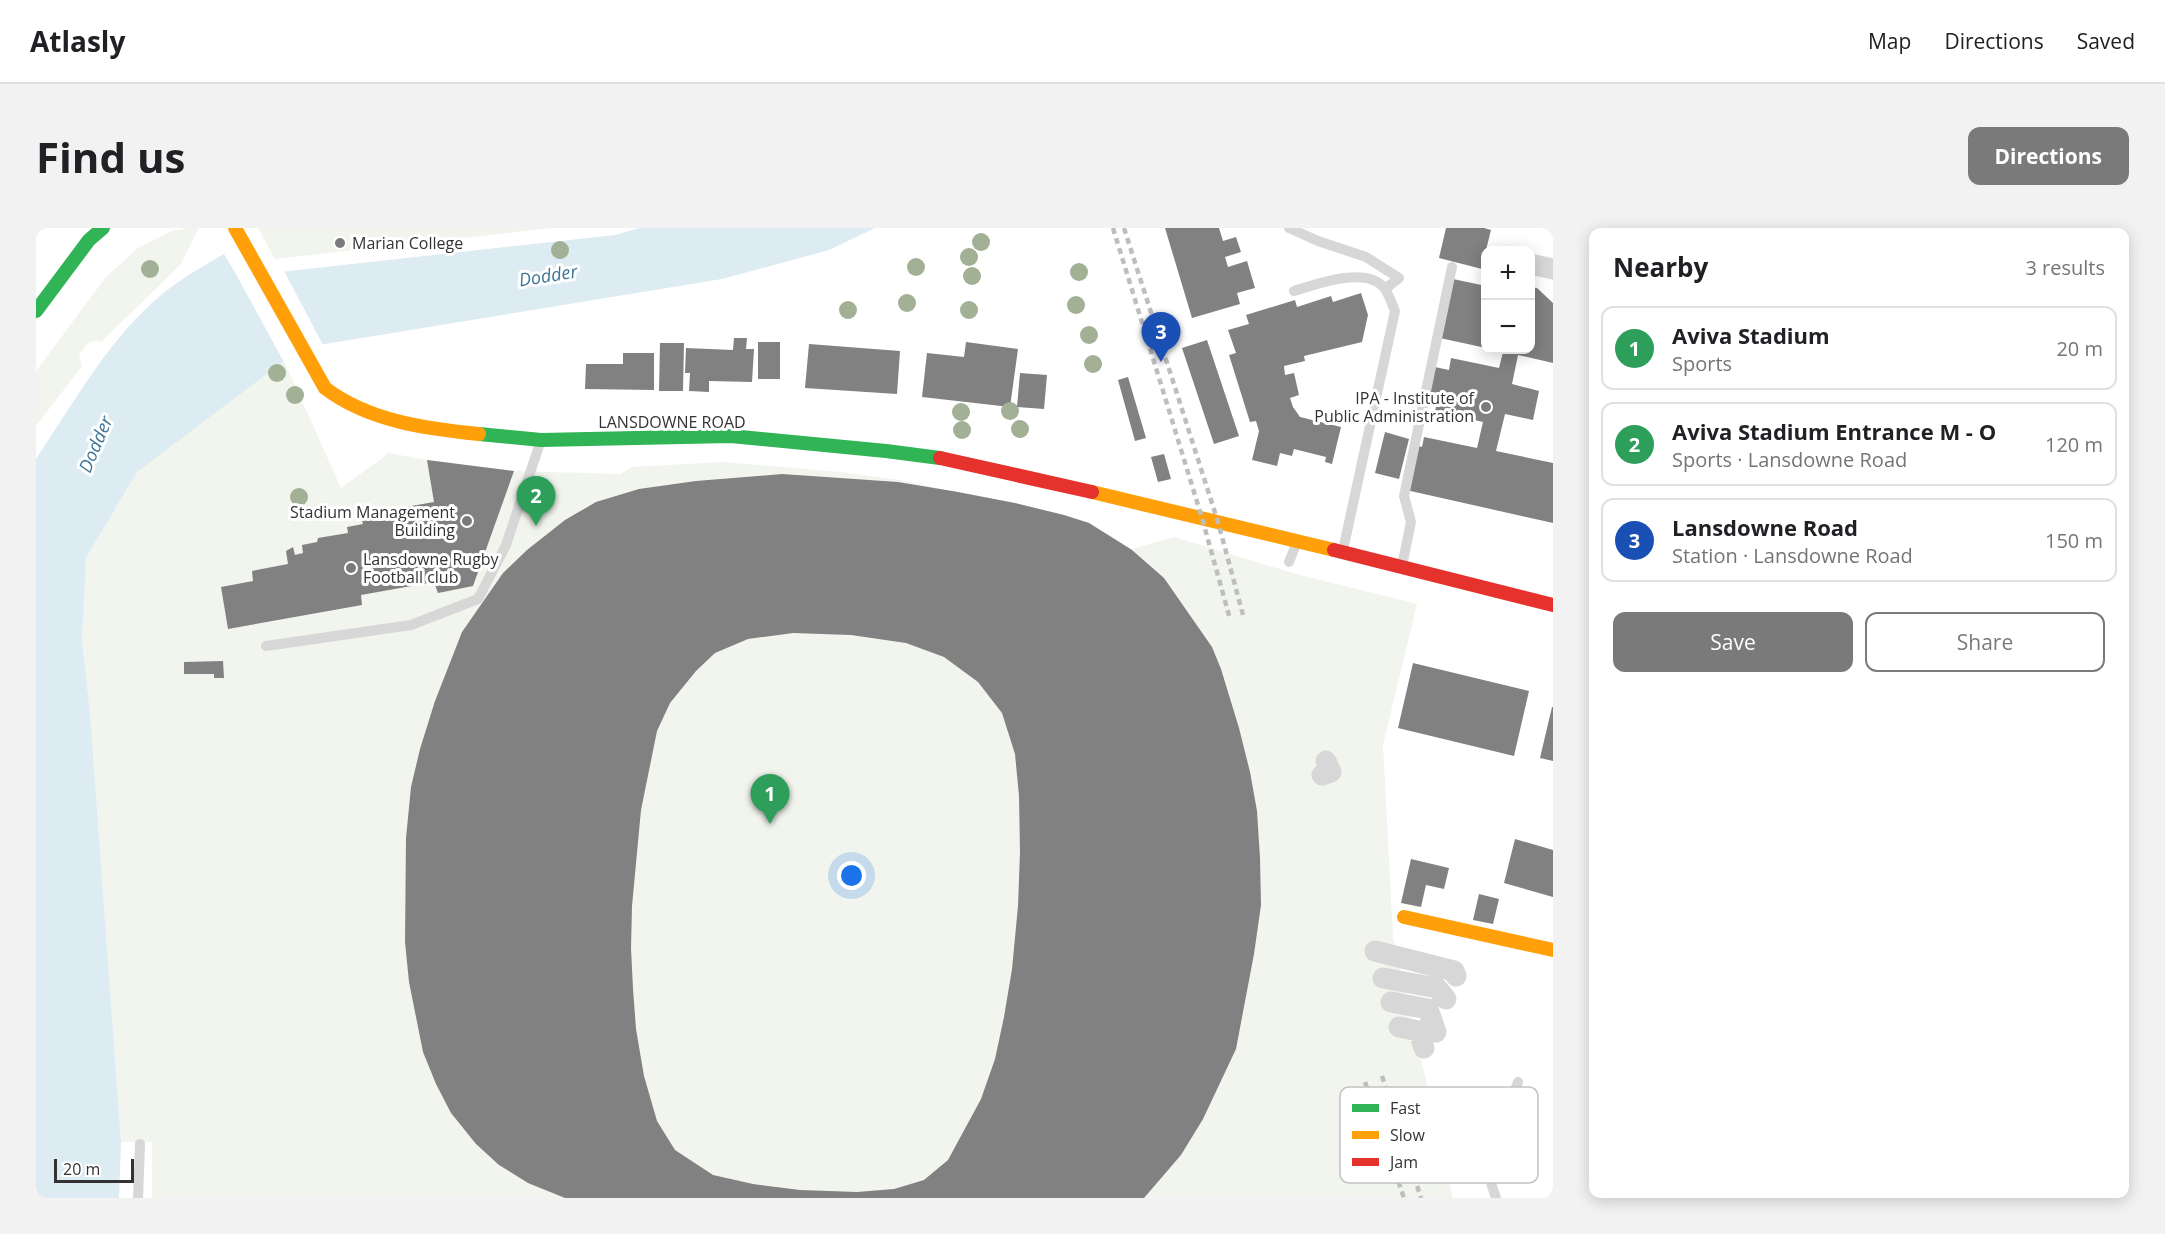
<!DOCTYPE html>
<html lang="en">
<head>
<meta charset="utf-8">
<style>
  body { margin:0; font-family:"Open Sans",sans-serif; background:#f2f2f2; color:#202124 }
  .controls { position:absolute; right:18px; top:18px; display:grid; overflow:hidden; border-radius:12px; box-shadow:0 3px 15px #0003 }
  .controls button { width:54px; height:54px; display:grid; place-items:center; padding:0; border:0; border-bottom:2px solid #e0e0e0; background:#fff; color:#202124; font:30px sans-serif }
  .scale { position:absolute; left:18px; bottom:15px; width:80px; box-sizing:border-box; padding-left:6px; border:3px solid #333; border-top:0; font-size:16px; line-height:21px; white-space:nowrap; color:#333; -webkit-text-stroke:4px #fff; paint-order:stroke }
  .you { position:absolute; left:816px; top:648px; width:21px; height:21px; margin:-15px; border:4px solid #fff; border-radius:50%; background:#1a73e8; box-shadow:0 0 0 9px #1a73e833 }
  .badge { display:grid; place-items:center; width:39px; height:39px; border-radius:50%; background:#7a7a7a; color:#fff; font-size:20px; font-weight:700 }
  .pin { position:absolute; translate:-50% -50px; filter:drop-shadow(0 2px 3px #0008) }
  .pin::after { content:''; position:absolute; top:32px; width:21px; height:18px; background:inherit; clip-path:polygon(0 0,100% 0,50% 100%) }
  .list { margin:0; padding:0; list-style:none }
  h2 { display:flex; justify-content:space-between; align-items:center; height:78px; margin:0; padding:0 24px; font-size:26px }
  h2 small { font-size:20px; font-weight:400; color:#757577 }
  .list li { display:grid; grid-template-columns:39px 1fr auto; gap:18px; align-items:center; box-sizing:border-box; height:84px; margin:0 12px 12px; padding:0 12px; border:2px solid #e0e0e0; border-radius:12px }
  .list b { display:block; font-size:22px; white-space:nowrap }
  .list p { margin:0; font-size:20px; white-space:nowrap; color:#757577 }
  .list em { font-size:20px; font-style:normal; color:#757577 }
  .actions { display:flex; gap:12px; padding:18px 24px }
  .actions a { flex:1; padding:14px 0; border:2px solid #7a7a7a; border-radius:12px; text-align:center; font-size:21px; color:#7a7a7a }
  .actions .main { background:#7a7a7a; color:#fff }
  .map { position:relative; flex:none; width:1517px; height:970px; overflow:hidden; border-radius:12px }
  header { display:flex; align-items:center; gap:36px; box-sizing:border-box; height:84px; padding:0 30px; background:#fff; border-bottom:2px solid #e0e0e0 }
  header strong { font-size:28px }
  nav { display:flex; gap:33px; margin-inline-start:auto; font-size:21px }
  .intro { display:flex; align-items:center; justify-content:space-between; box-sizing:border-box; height:144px; padding:0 36px }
  h1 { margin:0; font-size:42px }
  .button { padding:15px 27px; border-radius:12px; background:#7a7a7a; color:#fff; font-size:21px; font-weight:700 }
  main { display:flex; gap:36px; padding:0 36px }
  aside { flex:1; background:#fff; border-radius:12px; box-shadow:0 3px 15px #0003 }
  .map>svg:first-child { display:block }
  .green { fill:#f1f5ed }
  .water { fill:#ddebf3 }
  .pier { fill:#fff }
  .building { fill:#818181; fill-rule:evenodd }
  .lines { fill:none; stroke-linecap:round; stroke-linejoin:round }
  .lane { stroke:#d7d7d7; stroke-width:10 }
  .street { stroke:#d7d7d7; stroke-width:21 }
  .fast { stroke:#30b455; stroke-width:14 }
  .slow { stroke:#ff9f0a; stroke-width:14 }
  .jam { stroke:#e5322d; stroke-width:14 }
  .rail { stroke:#bebebe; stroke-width:4.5; stroke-dasharray:6 4.5; stroke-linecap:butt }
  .tree { fill:#a2b095 }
  .poi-dot { fill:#7a7a7a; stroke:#fff; stroke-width:2 }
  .labels { text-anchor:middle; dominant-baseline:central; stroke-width:6; stroke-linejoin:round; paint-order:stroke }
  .poi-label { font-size:16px; fill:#333; stroke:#fff; text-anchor:start }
  .street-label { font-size:16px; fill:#333; stroke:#fff }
  .water-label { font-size:18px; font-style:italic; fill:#3f7597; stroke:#fff }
  .key { fill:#fff; stroke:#c2c2c2; stroke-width:1.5 }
  .key-label { font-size:16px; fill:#333 }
</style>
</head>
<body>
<header>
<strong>Atlasly</strong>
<nav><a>Map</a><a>Directions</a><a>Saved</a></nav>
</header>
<div class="intro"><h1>Find us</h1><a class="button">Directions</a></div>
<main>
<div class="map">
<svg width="1517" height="970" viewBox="0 0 1517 970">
  <rect width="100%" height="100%" fill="#fff"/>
  <path class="green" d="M152,0H163L144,37L65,114C54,110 48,119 43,128L46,138L0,198V143L70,49L102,20L136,3Z
    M222,0H516L239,31Z
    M248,133L305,260L353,225L391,232L478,243L585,246L595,239L687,234L804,244L864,252L1028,287L1053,295L1096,321L1138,309L1260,346L1381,376L1347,517L1357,709L1417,970H116V914H85L54,485L46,412L50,330L101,244Z"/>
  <path class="water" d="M603,0H839L793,22L686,51L289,116L248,133L101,244L50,330L46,412L54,485L85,914L83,970H0V231L7,220C40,171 71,116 115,76C137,55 162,41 188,26L203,51L253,43L579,7Z"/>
  <path class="pier" d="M247,41L288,119L249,136L201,48Z"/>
  <path class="building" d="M1129,0H1183L1187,13L1200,9L1205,24L1189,29L1192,39L1211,33L1219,60L1201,65L1204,76L1156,90Z
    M1410,0H1448L1455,2L1450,22V42L1403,30Z
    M1417,51L1450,58V120L1404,110Z
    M1494,59L1501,60L1517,75V135L1482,127L1476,156L1503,163L1497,192L1469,186L1460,223L1517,235V295L1370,262L1380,217L1386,219L1388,209L1441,220L1447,194L1399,183L1401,175L1391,173L1399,139L1413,142L1415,130L1463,140L1467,124L1461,122H1494Z
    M1325,65L1332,87L1326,114L1268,128L1269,133L1248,138L1249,147L1258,145L1263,167L1254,170L1257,179L1264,189L1305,199L1296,236L1289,234L1290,229L1258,221L1256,228L1244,225L1241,238L1216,232L1223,203L1220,193L1214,194L1193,127L1200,125L1192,102L1213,96L1210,87L1259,72L1261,79L1295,68L1297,74Z
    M698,110H711L710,121H718L716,154L673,153V164L653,163L654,145H649L650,120L697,122Z
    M1171,112L1203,208L1178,216L1146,120Z
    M722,114H744V151H722Z
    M930,114L982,121L974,179L886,169L891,125L928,129Z
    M624,115H648L647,163H623Z
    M773,116L864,123L861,166L769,160Z
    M587,125H618V162L549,161L550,136H587Z
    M984,145L1011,147L1008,181L981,179Z
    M1092,149L1110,210L1099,213L1082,152Z
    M1349,204L1373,211L1363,251L1339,245Z
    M1128,226L1135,251L1122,254L1115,229Z
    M391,232L478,243L437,358L402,365L398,354L325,367L326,377L192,401L185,359L217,353L216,343L252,336L250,323L257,319L259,327L267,325L266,317L281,314L282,310L312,305L311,299L327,296L324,287L398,274Z
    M746,246L862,254L922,264L979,275L1028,287L1053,295L1096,322L1128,350L1176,419L1185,441L1203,500L1214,544L1221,583L1224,630L1225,677L1218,726L1200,821L1167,891L1145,927L1108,970H529L492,955L463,937L440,916L415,885L400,856L387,824L373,754L369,714L370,610L375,559L384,521L399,473L426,404L467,345L491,322L529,292L560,274L603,261L660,253ZM757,405L815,407L870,415L908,429L942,454L966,485L979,526L983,568L984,624L982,678L976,741L968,789L959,831L945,871L912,932L888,952L858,961L821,964L764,962L717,956L677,947L639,922L621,893L608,848L600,801L597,761L595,720L596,678L605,582L621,503L634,475L660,443L679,425L712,411Z
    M187,433L188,450H178V446H148V434Z
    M1377,435L1493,463L1478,528L1362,500Z
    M1516,479H1517V533L1504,530Z
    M1479,611L1517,622V669L1468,655Z
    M1375,631L1413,640L1408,661L1390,657L1385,679L1365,675Z
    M1443,666L1463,671L1457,696L1437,692Z"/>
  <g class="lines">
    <path class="lane" d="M1253,0L1282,13L1330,29L1363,50L1349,61
      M1258,63C1281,56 1332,37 1349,61C1353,67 1356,76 1359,83L1307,322
      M1253,334L1261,314
      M1366,338L1375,294L1368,268L1416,39
      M230,418L375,397L442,371L470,317L504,215
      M102,970L104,916
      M1460,970L1450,940L1482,854"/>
    <path class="street" d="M1494,36L1517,41
      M1286,547L1295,544L1290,533
      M1339,723L1418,743L1420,748
      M1347,750L1401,760L1410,771
      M1355,774L1392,781L1400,804
      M1363,799L1383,803L1388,820"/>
    <path class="fast" d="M0,83L53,12L67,0
      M443,206L505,212L695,208L850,223L904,230"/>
    <path class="slow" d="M199,0L289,160C332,193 391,201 443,206
      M1056,264L1298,322
      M1368,689L1517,722"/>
    <path class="jam" d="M904,230L1056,264
      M1298,322L1517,377"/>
    <path class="rail" d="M1077,0L1166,290L1194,391
      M1088,0L1182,294L1207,387
      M1346,848L1385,970
      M1329,854L1368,970"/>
  </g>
  <g class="tree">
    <circle cx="945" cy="14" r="9"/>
    <circle cx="524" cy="22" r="9"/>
    <circle cx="933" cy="29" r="9"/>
    <circle cx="880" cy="39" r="9"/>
    <circle cx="114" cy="41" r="9"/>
    <circle cx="1043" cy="44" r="9"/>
    <circle cx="936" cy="48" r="9"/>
    <circle cx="871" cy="75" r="9"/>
    <circle cx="1040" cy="77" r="9"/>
    <circle cx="812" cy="82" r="9"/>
    <circle cx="933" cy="82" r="9"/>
    <circle cx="1053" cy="107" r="9"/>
    <circle cx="1057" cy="136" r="9"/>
    <circle cx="241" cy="145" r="9"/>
    <circle cx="259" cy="167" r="9"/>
    <circle cx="974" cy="183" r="9"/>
    <circle cx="925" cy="184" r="9"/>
    <circle cx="984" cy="201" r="9"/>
    <circle cx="926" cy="202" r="9"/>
    <circle cx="263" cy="269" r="9"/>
  </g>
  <g class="poi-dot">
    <circle cx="304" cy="15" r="6"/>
    <circle cx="1450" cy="179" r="6"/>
    <circle cx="431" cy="293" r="6"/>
    <circle cx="315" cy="340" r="6"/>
  </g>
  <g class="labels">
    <g class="poi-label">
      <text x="316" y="15">Marian College</text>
      <text x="1438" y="170" text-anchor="end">IPA - Institute of<tspan x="1438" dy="18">Public Administration</tspan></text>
      <text x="419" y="284" text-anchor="end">Stadium Management<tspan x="419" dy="18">Building</tspan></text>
      <text x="327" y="331">Lansdowne Rugby<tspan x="327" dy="18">Football club</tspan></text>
    </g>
    <g class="street-label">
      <text x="636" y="194">LANSDOWNE ROAD</text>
    </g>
    <g class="water-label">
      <text transform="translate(512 47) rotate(-9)">Dodder</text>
      <text transform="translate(59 216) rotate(-67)">Dodder</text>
    </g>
  </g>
  <rect x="1304" y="859" width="198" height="96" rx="9" class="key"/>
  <rect x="1316" y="876" width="27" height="8" fill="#30b455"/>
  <rect x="1316" y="903" width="27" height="8" fill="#ff9f0a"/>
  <rect x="1316" y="930" width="27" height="8" fill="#e5322d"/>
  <g class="key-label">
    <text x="1354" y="886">Fast</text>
    <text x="1354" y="913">Slow</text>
    <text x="1354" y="940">Jam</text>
  </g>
</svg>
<div class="controls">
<button>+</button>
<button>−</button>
</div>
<div class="scale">20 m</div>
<div class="you"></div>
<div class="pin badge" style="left:734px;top:596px;background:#2e9e5b">1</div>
<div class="pin badge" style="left:500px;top:298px;background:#2e9e5b">2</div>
<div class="pin badge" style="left:1125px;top:134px;background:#1a4fb4">3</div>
</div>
<aside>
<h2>Nearby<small>3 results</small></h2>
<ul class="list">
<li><span class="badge" style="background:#2e9e5b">1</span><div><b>Aviva Stadium</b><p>Sports</p></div><em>20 m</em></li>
<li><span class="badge" style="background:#2e9e5b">2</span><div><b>Aviva Stadium Entrance M - O</b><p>Sports · Lansdowne Road</p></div><em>120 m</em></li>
<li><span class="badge" style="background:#1a4fb4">3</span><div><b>Lansdowne Road</b><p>Station · Lansdowne Road</p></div><em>150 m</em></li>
</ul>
<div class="actions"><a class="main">Save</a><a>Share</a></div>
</aside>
</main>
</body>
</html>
